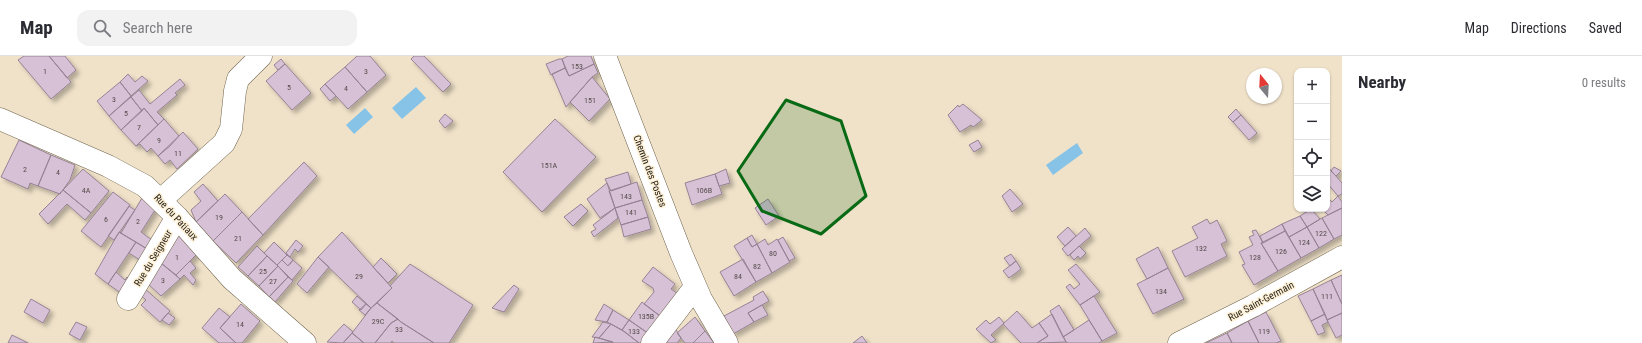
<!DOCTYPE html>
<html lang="en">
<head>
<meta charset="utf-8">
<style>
  body { margin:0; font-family:"Roboto Condensed",sans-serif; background:#f2f2f3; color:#2b2b33 }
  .controls { position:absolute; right:12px; top:12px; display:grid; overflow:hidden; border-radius:8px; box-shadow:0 1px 3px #0004 }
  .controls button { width:36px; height:36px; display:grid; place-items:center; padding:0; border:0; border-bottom:1px solid #e1e1e2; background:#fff; color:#2b2b33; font:20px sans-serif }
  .compass { position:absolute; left:1246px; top:12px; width:36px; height:36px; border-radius:50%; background:#fff; box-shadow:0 1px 3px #0004; rotate:342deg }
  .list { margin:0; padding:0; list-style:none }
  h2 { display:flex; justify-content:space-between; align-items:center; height:52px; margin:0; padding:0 16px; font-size:17px }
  h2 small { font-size:13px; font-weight:400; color:#7c7c81 }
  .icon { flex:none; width:22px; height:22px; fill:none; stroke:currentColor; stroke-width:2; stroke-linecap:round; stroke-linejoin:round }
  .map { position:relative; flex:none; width:1342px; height:287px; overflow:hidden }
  header { display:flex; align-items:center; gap:24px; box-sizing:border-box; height:56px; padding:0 20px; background:#fff; border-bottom:1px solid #e1e1e2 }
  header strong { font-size:19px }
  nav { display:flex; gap:22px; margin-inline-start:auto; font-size:14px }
  .search { width:280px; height:36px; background:#f2f2f3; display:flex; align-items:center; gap:10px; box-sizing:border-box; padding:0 14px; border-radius:12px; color:#7c7c81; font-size:15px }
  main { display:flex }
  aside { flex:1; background:#fff }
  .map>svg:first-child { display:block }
  .water { fill:#87c3e7 }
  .building { fill:#d7c1d6; stroke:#968295; filter:url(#shadow) }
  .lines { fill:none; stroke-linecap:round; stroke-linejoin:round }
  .minor-casing { stroke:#6f634d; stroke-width:23 }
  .minor { stroke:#fff; stroke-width:22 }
  .marked { fill:#096a15; fill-opacity:0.2; stroke:#096a15; stroke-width:3; stroke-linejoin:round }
  .labels { text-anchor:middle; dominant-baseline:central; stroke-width:3; stroke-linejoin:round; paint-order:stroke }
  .number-label { font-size:8px; fill:#544b4a }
  .street-label { font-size:10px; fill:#29241b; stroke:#fdf0d6 }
</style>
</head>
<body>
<header>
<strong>Map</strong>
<div class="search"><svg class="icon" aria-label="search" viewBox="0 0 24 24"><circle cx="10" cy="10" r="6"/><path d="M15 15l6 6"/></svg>Search here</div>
<nav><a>Map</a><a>Directions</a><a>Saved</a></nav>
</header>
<main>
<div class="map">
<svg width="1342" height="287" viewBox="0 0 1342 287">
  <defs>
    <filter id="shadow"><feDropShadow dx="3.5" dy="3.5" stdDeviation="2" flood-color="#0004"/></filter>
  </defs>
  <rect width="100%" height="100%" fill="#f0e2c9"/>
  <path class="water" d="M416,31L426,42L402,63L392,52Z
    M365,52L373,61L354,78L346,69Z
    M1077,87L1083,97L1053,119L1046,109Z"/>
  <path class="building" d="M24,0H49L71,26L51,43L18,4Z
    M49,0H65L76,14L67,22Z
    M357,0H370L386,19L367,36L345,11Z
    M414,0H424L451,28L443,36L411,3Z
    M568,0H591L594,8L569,20L562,3Z
    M281,3L285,8L278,14L274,9Z
    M559,3H562L565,12L551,19L546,8Z
    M285,8L311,37L292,54L266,25Z
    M594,8L598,17L592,21L566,51L552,18L565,12L569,20Z
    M345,11L367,36L348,53L325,28Z
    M128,18L135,26L142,20L148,25L131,40L120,26Z
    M592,21L610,43L589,65L570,46Z
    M180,23L185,29L175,37L177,39L157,56L164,63L158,69L144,52L142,55L131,41L139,34L150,48Z
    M120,26L131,40L109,60L97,45Z
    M325,28L336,40L330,45L320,33Z
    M131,41L142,55L121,74L109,60Z
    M963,48L982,64L973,71L971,69L960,76L948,59L958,49L959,51Z
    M144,52L158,69L136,90L121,74Z
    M1236,53L1241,59L1233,66L1228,61Z
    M445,58L453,65L445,72L439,65Z
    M1241,59L1257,77L1249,84L1233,66Z
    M164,63L179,80L170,90L158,100L151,92L147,96L140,88L136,90Z
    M555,63L596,101L542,156L503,116Z
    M183,76L198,93L177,113L170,104L165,108L158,100Z
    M19,84L51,99L38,130L30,127L28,133L1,121Z
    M978,84L982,91L974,96L969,89Z
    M51,99L75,109L70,124L60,138L38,130Z
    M304,106L317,120L263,179L248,163Z
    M1327,110L1342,127V138L1338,140L1327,127Z
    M1334,111L1341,115L1336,120L1331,115Z
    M83,113L109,135L91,157L63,134Z
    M726,113L730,127L719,130L715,118Z
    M628,116L631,128L611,135L605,123Z
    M715,118L722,138L692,149L685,127Z
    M637,126L642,144L615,152L609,135Z
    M607,127L615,152L600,162L587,143Z
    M203,128L218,145L196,166L191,154L201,145L194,136Z
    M1010,133L1023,148L1012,156L1002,140Z
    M63,134L91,157L85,164L67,148L48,168L39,158Z
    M113,136L130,149L101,191L81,175Z
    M225,138L242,156L213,185L196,166Z
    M1338,140L1342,146V152L1328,159L1322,153H1327V141L1332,146Z
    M142,142L157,151L141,176L156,187L152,196L119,176L121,177Z
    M768,143L779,160L766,169L755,152Z
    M642,144L648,161L621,169L615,152Z
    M581,148L588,155L573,170L564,161Z
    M129,150L135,154L114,184L108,180Z
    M615,152L618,162L594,181L591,176L596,173L593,169Z
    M1342,152V179L1334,183L1322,162Z
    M1311,153L1320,163L1307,171L1300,160Z
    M242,156L263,179L236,207L213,185Z
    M1300,160L1307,171L1289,181L1282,168Z
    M648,161L651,173L624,181L621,169Z
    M1322,162L1334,183L1319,192L1307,171Z
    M1207,163L1210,168L1217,164L1227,185L1221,188L1227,200L1185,221L1172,195L1198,182L1192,171Z
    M1282,168L1285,175L1263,187L1260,180Z
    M1068,171L1076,180L1065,190L1057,181Z
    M1307,171L1319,192L1301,202L1289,181Z
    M1085,172L1091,180L1068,200L1062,193Z
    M1256,174L1263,187H1261L1278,215L1254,229L1242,209L1245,208L1239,196L1253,189L1249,181L1254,179L1252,175Z
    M1285,175L1301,202L1278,215L1261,187Z
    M119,176L136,186L108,228L95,218Z
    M342,176L392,232L371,252L318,201Z
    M180,178L198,197L176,219L161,207L162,196Z
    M752,179L757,188L752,191L747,182Z
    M783,181L795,202L789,205L778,184Z
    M747,182L752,191L757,188L772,217L756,226L734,190Z
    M765,183L768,189L777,183L790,206L772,217L757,188Z
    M296,184L303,190L298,196L295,193L290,201L286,197Z
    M136,186L152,196L146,208L129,197Z
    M274,186L287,199L277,209L264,197Z
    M257,190L267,200L248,220L238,211Z
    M1079,190L1086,197L1080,203L1078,200L1074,204L1070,199Z
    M1158,191L1168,212L1147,223L1136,203Z
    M1011,198L1016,205L1010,210L1004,202Z
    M287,199L293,204L288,210L282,204Z
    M267,200L278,210L259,230L248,220Z
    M318,201L329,211L307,237L297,228Z
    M381,202L397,218L388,227L373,211Z
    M743,203L756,226L734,240L720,216Z
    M282,204L288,210L293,204L302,212L292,224L277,209Z
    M190,205L196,212L190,217L196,224L193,229L184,219L180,223L176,219Z
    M1016,205L1021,213L1009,222L1003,215Z
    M161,207L180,223L161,240L146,226Z
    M410,208L473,249L449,287H434L401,266L377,247L392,232L390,230Z
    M1076,208L1100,236L1080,249L1066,231L1070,228L1074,233L1080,228L1068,214Z
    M278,210L288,221L269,241L259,230Z
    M653,211L675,228L671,233L681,240L664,263L644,248L654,236L653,232L642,225Z
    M1168,212L1184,243L1153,258L1137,228Z
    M116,216L125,224L127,221L135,227L125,240L108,228Z
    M1342,219V248L1331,224Z
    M288,221L293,225L275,246L269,241Z
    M1331,224L1342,248V257L1327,264L1313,233Z
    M514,229L519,233L504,256L492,252Z
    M144,232L170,255L160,266L141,249L146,244L140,239Z
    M1313,233L1325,258L1311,265L1298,240Z
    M763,235L769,245L748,257L754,266L733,278L724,260L754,244L753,241Z
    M357,240L366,248L361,254L352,246Z
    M1094,240L1117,277L1102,285L1080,249Z
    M31,243L50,254L43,267L24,256Z
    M642,246L664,263L652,280L629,264Z
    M377,247L398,263L391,267L375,287H364L352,277L371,252Z
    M241,248L260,265L242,287H236L220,272Z
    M366,248L371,252L365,259L359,254Z
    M604,248L613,254L607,266L595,264Z
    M762,249L768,259L754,266L748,257Z
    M1059,249L1074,274L1063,281L1050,255Z
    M219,252L230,261L220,272L236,287H219L202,272Z
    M613,254L629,264L622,274L607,266Z
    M1017,255L1032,272L1039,267L1048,280L1037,287H1021L1003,268Z
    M1266,256L1281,285L1276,287H1259L1248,265Z
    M168,257L175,262L169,269L162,264Z
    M1342,257V279L1336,282L1327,264Z
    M1052,258L1066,286L1037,287L1048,280L1039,267Z
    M1325,258L1328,266L1322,269L1325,276L1318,279L1311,265Z
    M695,261L705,275L693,287H685L677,277Z
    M999,261L1004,267L991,279L996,284L991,287L976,273L986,264L990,268Z
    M398,263L401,266L434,287H394L392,285L391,287H375L391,267Z
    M629,264L652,280L647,287H639L622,274Z
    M1089,264L1102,285L1099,287H1067L1063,281Z
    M1248,265L1259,287H1232L1227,277Z
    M76,266L87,271L80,284L69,278Z
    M603,266L611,268L599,282L592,281Z
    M344,268L353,276L343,287L327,286Z
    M611,268L625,276L639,287H614L599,282Z
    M676,274L681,282L677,287H666L665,285Z
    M705,275L714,287H693Z
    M352,277L364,287H343Z
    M1227,277L1232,287H1206Z
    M12,279L28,287H8Z
    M862,280L867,287H853Z
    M595,281L599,282L613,286L593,287Z"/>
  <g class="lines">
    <defs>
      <path id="minor" d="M605,0L681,197L701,243L727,287
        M0,63L108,110L145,130L177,161L232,223L305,287
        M161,144L224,87L231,73L235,35L238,23L261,0
        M128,243L177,161
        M652,287L695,231
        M1179,287L1253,250L1342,201"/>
    </defs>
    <use href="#minor" class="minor-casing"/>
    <use href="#minor" class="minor"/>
  </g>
  <path class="marked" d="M786,44L841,65L866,140L821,178L762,155L738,115Z"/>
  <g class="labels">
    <g class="number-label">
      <text x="577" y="10">153</text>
      <text x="45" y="15">1</text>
      <text x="366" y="15">3</text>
      <text x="289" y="31">5</text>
      <text x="346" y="32">4</text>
      <text x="114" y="43">3</text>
      <text x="590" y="44">151</text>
      <text x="126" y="57">5</text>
      <text x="139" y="71">7</text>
      <text x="159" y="84">9</text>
      <text x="178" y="97">11</text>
      <text x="549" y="109">151A</text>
      <text x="25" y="113">2</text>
      <text x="58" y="116">4</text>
      <text x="86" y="134">4A</text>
      <text x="704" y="134">106B</text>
      <text x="626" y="140">143</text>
      <text x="631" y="156">141</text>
      <text x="219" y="161">19</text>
      <text x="106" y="163">6</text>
      <text x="138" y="165">2</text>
      <text x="1321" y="177">122</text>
      <text x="238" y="182">21</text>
      <text x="1304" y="186">124</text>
      <text x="1201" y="192">132</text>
      <text x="1281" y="195">126</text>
      <text x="773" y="197">80</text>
      <text x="177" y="201">1</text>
      <text x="1255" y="201">128</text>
      <text x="757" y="210">82</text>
      <text x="263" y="215">25</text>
      <text x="359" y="220">29</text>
      <text x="738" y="220">84</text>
      <text x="163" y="224">3</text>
      <text x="273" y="225">27</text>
      <text x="1161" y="235">134</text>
      <text x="1327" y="240">111</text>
      <text x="646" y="260">135B</text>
      <text x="378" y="265">29C</text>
      <text x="240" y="268">14</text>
      <text x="399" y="273">33</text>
      <text x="634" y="275">133</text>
      <text x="1264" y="275">119</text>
    </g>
    <g class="street-label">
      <text transform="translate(650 115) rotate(69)">Chemin des Postes</text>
      <text transform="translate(176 161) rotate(47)">Rue du Patiaux</text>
      <text transform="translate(153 202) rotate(-59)">Rue du Seigneur</text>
      <text transform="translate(1261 245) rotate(-28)">Rue Saint-Germain</text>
    </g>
  </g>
</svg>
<div class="controls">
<button>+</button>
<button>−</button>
<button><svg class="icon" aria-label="locate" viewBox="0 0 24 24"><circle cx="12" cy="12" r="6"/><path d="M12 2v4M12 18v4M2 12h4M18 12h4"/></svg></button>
<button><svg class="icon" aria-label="layers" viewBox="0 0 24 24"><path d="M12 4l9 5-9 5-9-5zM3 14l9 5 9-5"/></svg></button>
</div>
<svg class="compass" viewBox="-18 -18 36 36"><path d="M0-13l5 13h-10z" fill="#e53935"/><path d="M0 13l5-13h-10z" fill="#7c7c81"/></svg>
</div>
<aside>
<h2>Nearby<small>0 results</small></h2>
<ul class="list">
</ul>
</aside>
</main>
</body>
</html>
